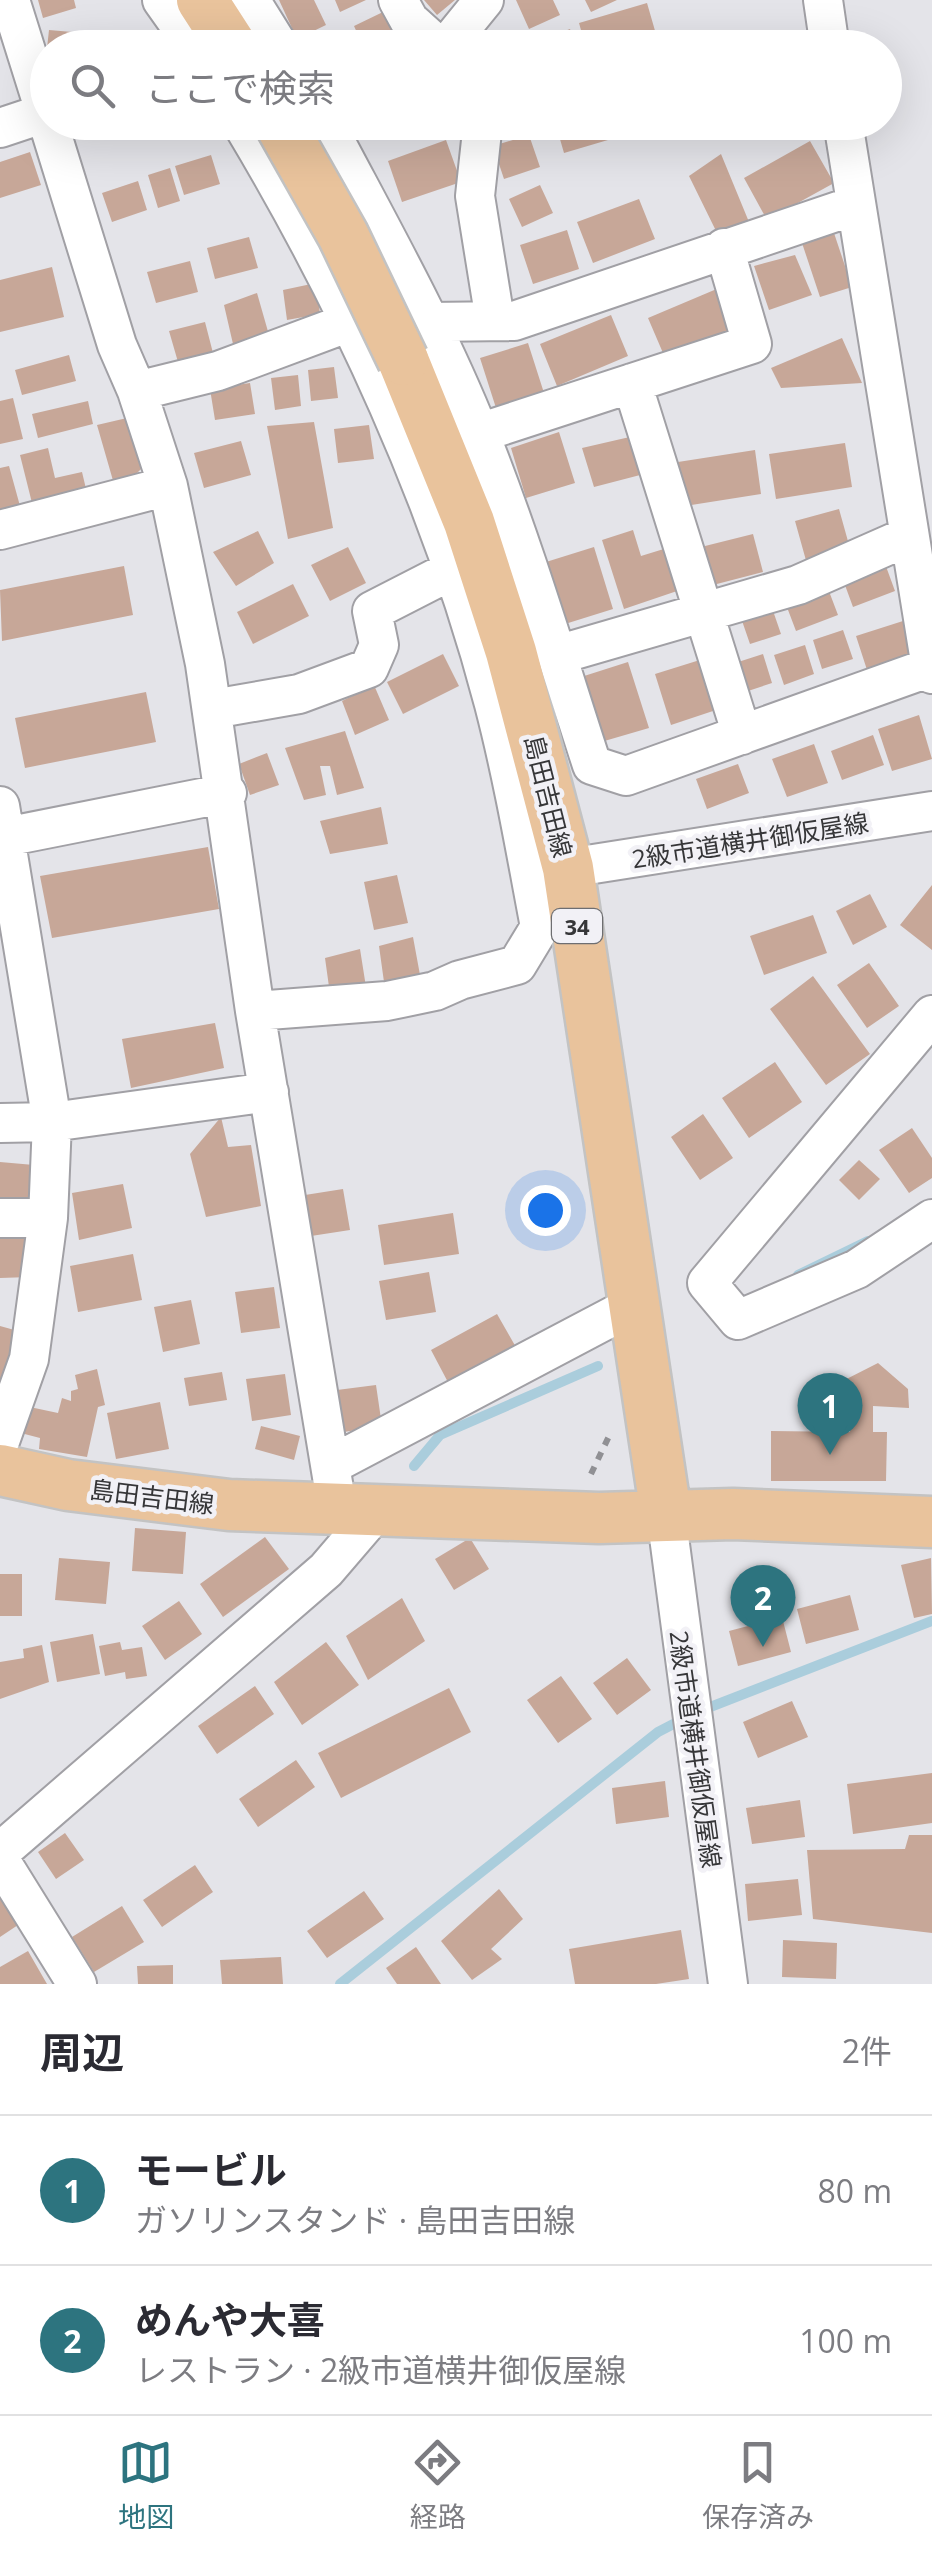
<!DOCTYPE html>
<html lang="ja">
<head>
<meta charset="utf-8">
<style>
  body { margin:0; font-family:"Open Sans","Noto Sans JP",sans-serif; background:#f2f2f3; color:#2b2b33 }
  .you { position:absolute; left:545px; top:1210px; width:35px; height:35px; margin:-25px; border:8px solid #fff; border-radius:50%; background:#1a73e8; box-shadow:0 0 0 15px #1a73e833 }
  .badge { display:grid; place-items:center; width:65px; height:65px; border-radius:50%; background:#2d747f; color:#fff; font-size:32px; font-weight:700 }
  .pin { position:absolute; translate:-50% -82px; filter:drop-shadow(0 2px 5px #0008) }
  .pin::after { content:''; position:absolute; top:52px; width:35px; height:30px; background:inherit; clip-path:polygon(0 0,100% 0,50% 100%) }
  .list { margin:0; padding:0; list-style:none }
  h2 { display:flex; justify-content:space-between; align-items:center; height:130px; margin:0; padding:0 40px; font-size:42px }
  h2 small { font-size:32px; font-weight:400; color:#7c7c81 }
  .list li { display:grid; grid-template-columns:65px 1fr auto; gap:30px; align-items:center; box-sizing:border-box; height:150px; padding:0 40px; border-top:2px solid #e1e1e2 }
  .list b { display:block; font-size:38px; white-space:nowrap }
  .list p { margin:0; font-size:32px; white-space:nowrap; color:#7c7c81 }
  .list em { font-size:32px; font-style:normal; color:#7c7c81 }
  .icon { flex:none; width:55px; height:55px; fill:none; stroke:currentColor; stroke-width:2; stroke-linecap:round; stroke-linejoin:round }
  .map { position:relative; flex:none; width:932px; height:1984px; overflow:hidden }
  .search { position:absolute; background:#fff; box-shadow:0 10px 40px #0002; left:30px; right:30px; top:30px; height:110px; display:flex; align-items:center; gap:25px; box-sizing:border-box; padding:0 35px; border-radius:55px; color:#7c7c81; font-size:38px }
  .sheet { height:430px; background:#fff }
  nav { display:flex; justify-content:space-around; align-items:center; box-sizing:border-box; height:140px; border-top:2px solid #e1e1e2; background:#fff; font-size:28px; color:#7c7c81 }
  nav a { display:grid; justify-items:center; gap:5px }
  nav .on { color:#2d747f }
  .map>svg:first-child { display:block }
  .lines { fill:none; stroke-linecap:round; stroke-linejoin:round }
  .stream { stroke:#aacddc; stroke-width:10 }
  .building { fill:#c7a798 }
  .minor-casing { stroke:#a1a0a5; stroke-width:42 }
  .major-casing { stroke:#c3c3c3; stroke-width:55 }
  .path { stroke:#909094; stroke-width:6; stroke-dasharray:8 8; stroke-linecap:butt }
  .minor { stroke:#fff; stroke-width:38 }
  .major { stroke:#e9c39c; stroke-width:50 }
  .major-bridge-casing { stroke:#c3c3c3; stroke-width:55; stroke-linecap:butt }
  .major-bridge { stroke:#e9c39c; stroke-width:50 }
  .labels { text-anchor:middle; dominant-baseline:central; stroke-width:9; stroke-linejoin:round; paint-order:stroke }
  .shield { fill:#f2f1f6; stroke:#6e6e71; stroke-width:2.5 }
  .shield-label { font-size:22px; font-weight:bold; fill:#363638 }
  .street-label { font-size:25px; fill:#363638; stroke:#f2f1f6 }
</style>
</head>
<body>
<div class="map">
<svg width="932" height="1984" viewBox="0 0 932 1984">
  <rect width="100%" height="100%" fill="#e4e4e9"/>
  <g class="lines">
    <path class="stream" d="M798,1275L868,1241
      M414,1466L440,1435L598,1366
      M700,1711L932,1621
      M340,1984L658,1732L685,1718"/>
  </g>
  <path class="building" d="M38,0H74L76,8L43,18Z
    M279,0H314L326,25L297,39Z
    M335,0H366L340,12Z
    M424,0H455L437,15Z
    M516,0H553L560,15L529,29Z
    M585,0H617L591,12Z
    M647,3L660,48H586L579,23Z
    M383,12L400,48H364L354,26Z
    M570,29L577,48H522V47Z
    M49,30L72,32L70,48H47Z
    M555,122H632L635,132L564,153Z
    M692,122H719L697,134Z
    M529,135L540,167L504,179L493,146Z
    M446,140L461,182L402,202L388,161Z
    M810,141L834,183L767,220L744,178Z
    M30,152L41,185L0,198V162Z
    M721,154L749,222L718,235L689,176Z
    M211,155L220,184L184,195L175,166Z
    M170,168L180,201L158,208L148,175Z
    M138,181L147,210L112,222L102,193Z
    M540,185L553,213L522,227L509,199Z
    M639,199L655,239L593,263L577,222Z
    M567,230L579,269L533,284L520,245Z
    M833,230L852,287L820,297L801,240Z
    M249,237L258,268L215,279L207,248Z
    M795,255L812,295L769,310L754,266Z
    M190,261L198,292L156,303L147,272Z
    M52,267L64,317L0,332V280Z
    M316,283L320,314L287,320L283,290Z
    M719,288L737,330L666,360L648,318Z
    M257,293L269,335L233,344L224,305Z
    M611,315L628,356L557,386L540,344Z
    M205,322L213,353L178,362L169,331Z
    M842,338L862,383L781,388L771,368Z
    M528,343L544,393L496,408L480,358Z
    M69,355L76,381L22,395L15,370Z
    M334,367L338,398L311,401L308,370Z
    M298,375L301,406L275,410L271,378Z
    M250,383L255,414L215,420L210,389Z
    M13,398L23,439L0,444V401Z
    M88,401L93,424L38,438L32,414Z
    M127,418L141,469L129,481L114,484L97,425Z
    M314,422L333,528L288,539L267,426Z
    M369,425L374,459L338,463L334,429Z
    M559,432L575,483L526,498L511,448Z
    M634,436L644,474L594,487L582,448Z
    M241,441L251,475L204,488L194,453Z
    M845,443L852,487L776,499L769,454Z
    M48,448L55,478L82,472L87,493L33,507L20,455Z
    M755,450L761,494L685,506L678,462Z
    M9,466L20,506L0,511V468Z
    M839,509L851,552L807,564L795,521Z
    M633,530L641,556L667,548L680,590L624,609L602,540Z
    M258,531L274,563L236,586L213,552Z
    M753,534L763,572L713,585L701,547Z
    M348,547L366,583L330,601L311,565Z
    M594,547L613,609L565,624L546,562Z
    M884,561L895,591L853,607L842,577Z
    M124,566L133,615L2,641L0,590Z
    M293,584L309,616L253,644L237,612Z
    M827,586L838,615L796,631L785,602Z
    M771,605L781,634L750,644L740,615Z
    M903,621L915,658L868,673L856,636Z
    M843,630L853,659L822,669L813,640Z
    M805,645L814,674L784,685L774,655Z
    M443,654L459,686L403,714L387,682Z
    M763,654L772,683L742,693L732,664Z
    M703,659L719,709L671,725L655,674Z
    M628,662L649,728L601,742L581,677Z
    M374,685L389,720L355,735L342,701Z
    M146,692L156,742L25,768L15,718Z
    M919,715L932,759L892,771L878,729Z
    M345,731L364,788L337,795L330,766H320L326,795L304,800L285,748Z
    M873,735L884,765L842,780L831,751Z
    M814,744L828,783L787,797L772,759Z
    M267,753L279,785L250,795L239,764Z
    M738,764L749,793L707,809L696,779Z
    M381,807L388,844L330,854L320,821Z
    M208,847L219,909L52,938L40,876Z
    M397,875L408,923L374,930L364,882Z
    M932,885V950L900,925Z
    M870,894L887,927L853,945L836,911Z
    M813,915L827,953L764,975L750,936Z
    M413,937L420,975L384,982L379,946Z
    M360,949L366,987L330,994L325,958Z
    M869,963L899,1006L867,1028L837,985Z
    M813,976L870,1054L826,1085L770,1009Z
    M215,1023L224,1068L131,1088L122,1039Z
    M775,1062L802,1102L749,1138L722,1098Z
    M703,1114L733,1158L700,1180L671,1137Z
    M221,1117L228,1147L251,1145L261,1206L206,1217L190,1154Z
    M912,1128L932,1158V1178L909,1193L879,1150Z
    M859,1160L880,1179L859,1200L839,1180Z
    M0,1162L34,1165L31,1203L0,1201Z
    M123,1184L132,1228L79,1240L72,1193Z
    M343,1189L350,1230L311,1236L305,1195Z
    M453,1213L459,1254L384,1265L378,1225Z
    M29,1230L30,1277L0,1278V1231Z
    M133,1254L142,1300L78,1312L70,1266Z
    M429,1272L436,1312L386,1320L379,1281Z
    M274,1287L280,1328L241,1333L235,1292Z
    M191,1300L200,1344L163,1352L154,1307Z
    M497,1314L517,1349L450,1386L431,1350Z
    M0,1326L18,1331L1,1385H0Z
    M878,1363L908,1389L909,1408L873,1406V1432H887L886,1481H771V1431L850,1432L851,1407L819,1408L817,1394Z
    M97,1369L105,1405L98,1407L87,1457L39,1449L40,1438L17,1432L25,1406L58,1413L62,1398L71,1401V1391L78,1389L75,1375Z
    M222,1372L227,1400L189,1406L184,1378Z
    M285,1374L291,1415L252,1421L246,1379Z
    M376,1385L382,1426L344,1432L337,1390Z
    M160,1402L169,1449L116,1459L107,1413Z
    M261,1426L300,1436L294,1460L255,1449Z
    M135,1528L186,1532L183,1574L132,1571Z
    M265,1537L289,1569L223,1617L200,1584Z
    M470,1538L489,1569L454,1590L435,1559Z
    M59,1558L110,1562L106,1604L55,1600Z
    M931,1558L932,1614L914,1618L901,1565Z
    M0,1574H22V1616H0Z
    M850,1595L859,1630L806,1644L797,1609Z
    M402,1598L425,1641L368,1680L346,1636Z
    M179,1601L202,1634L165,1660L142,1626Z
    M782,1617L791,1652L738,1666L729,1631Z
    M93,1634L100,1674L57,1682L50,1642Z
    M120,1642L122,1650L142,1647L147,1676L126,1679L125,1672L105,1676L99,1646Z
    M326,1642L359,1685L302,1725L274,1682Z
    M42,1645L49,1682L0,1699V1662L24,1658L23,1649Z
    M627,1658L651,1690L617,1715L593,1683Z
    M561,1676L592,1719L558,1743L527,1700Z
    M255,1686L274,1714L217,1754L198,1726Z
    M449,1688L471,1732L341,1798L318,1753Z
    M792,1701L808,1737L758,1758L743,1722Z
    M296,1760L315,1787L258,1827L239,1799Z
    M932,1773V1823L853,1834L847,1784Z
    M665,1781L669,1817L616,1824L612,1788Z
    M800,1800L805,1837L752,1844L746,1808Z
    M65,1833L84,1860L56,1879L38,1852Z
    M909,1835H932V1933L813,1919L807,1850L905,1849Z
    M195,1865L213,1892L162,1927L143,1900Z
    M798,1879L802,1915L748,1921L745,1884Z
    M499,1889L523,1919L491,1949L502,1959L472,1980L441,1941Z
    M364,1891L384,1919L327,1958L307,1931Z
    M5,1893L24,1921L0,1937V1896Z
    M122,1906L144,1942L94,1972L72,1937Z
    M681,1930L689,1979L656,1984H575L569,1949Z
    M783,1940L837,1943L836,1979L782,1977Z
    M416,1947L441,1984H397L386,1968Z
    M28,1951L47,1984H0V1967Z
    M281,1957L283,1984H222L220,1960Z
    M173,1965V1984H138L137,1966Z"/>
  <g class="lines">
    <defs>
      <path id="minor" d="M10,0L48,121
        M162,0L196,48
        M250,0L280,48
        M398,0L409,20L440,48
        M823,0L830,48
        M445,48L484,0
        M48,122L117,345L137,391L168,486L205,664L255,1011L337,1507
        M241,122C349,302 441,502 494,704C513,777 526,853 540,927L517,965L460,980L435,991L387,1001L255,1011
        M325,122C379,225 437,327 480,435C523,543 556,654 592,765L626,776L931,667
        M483,122L475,196L495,320
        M843,122L932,674
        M0,128L45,113
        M632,383L742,735
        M137,391L218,371L347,323L514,321L856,205
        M479,433L752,344L724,248
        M0,530L168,486
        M557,655L798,585L909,536
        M213,709L299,694L369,668L379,645L372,611L452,570
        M0,806L52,1122L48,1218L29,1359L0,1441
        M0,838L227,793
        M568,868L932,811
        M932,1015L707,1283L738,1320L857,1269L932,1219
        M0,1123L52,1122L269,1092
        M0,1218H48
        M331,1465L634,1305
        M666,1514L728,1984
        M0,1852L326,1570L380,1507
        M0,1860L77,1984"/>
      <path id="major" d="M202,0L233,48
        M403,360L469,522L511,652L568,868L666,1514
        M0,1470L68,1485L229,1505L599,1518L733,1514L932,1522"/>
    </defs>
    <use href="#minor" class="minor-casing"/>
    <use href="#major" class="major-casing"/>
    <path class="path" d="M591,1474L611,1432"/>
    <use href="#minor" class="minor"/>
    <use href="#major" class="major"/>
    <defs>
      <path id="major-bridge" d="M279,122L343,235L403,360"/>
    </defs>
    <use href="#major-bridge" class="major-bridge-casing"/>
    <use href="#major-bridge" class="major-bridge"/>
  </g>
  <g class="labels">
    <rect class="shield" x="552" y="909" width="50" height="34" rx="8"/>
    <g class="shield-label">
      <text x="577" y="926">34</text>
    </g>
    <g class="street-label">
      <text transform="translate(549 796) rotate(76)">島田吉田線</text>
      <text transform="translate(750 840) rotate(-9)">2級市道横井御仮屋線</text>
      <text transform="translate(152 1496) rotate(7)">島田吉田線</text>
      <text transform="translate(696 1749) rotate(82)">2級市道横井御仮屋線</text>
    </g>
  </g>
</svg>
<div class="you"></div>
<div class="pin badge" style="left:830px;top:1455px">1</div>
<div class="pin badge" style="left:763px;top:1647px">2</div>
<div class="search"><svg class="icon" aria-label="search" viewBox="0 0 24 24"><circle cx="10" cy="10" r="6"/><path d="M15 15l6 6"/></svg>ここで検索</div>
</div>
<section class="sheet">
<h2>周辺<small>2件</small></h2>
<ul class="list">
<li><span class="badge">1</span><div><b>モービル</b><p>ガソリンスタンド · 島田吉田線</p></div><em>80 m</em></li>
<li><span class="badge">2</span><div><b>めんや大喜</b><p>レストラン · 2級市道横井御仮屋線</p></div><em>100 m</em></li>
</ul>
</section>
<nav>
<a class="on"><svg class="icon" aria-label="map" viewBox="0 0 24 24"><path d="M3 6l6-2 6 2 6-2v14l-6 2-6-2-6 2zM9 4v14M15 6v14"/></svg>地図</a>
<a><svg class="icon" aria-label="directions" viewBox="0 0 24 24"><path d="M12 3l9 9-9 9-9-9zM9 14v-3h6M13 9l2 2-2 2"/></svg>経路</a>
<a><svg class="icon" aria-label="saved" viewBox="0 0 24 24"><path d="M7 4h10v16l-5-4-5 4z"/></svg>保存済み</a>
</nav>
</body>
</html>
